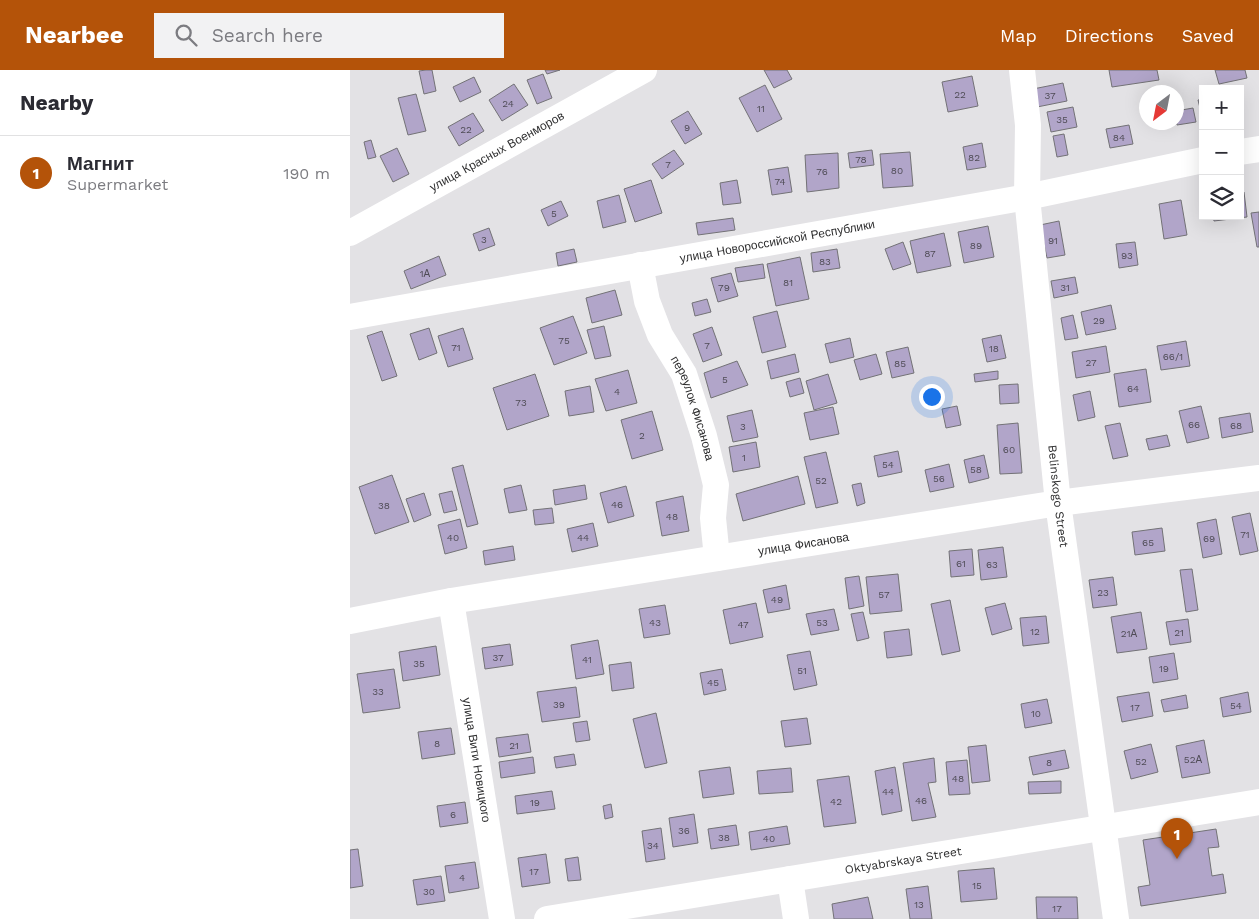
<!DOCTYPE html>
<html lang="en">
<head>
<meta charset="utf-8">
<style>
  body { margin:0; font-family:"Work Sans",sans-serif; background:#f2f2f3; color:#2b2b33 }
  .controls { position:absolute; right:15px; top:15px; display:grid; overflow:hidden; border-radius:0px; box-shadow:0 5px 20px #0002 }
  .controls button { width:45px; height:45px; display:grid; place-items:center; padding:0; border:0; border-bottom:1px solid #e1e1e2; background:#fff; color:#2b2b33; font:25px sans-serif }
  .compass { position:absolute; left:789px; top:15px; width:45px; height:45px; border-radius:50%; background:#fff; box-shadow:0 5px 20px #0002; rotate:212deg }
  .you { position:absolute; left:581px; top:326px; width:18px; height:18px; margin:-12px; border:4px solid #fff; border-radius:50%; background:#1a73e8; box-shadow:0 0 0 8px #1a73e833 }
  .badge { display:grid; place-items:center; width:32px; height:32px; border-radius:50%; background:#b45309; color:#fff; font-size:16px; font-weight:700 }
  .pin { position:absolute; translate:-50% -41px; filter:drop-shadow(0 1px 2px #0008) }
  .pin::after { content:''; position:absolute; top:26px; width:18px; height:15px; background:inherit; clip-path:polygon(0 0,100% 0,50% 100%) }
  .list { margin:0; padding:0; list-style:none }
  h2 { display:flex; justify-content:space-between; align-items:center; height:65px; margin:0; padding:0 20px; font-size:21px }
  h2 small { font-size:16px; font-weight:400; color:#7c7c81 }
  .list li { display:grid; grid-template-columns:32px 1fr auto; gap:15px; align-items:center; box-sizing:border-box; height:75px; padding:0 20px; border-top:1px solid #e1e1e2 }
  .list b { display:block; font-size:19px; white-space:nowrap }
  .list p { margin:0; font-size:16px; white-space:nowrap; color:#7c7c81 }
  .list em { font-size:16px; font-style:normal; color:#7c7c81 }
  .icon { flex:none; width:28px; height:28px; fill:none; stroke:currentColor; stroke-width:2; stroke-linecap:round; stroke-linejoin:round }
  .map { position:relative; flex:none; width:909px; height:849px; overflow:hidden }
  header { display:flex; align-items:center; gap:30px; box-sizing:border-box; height:70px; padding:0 25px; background:#b45309; color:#fff }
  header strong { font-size:24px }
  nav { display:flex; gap:28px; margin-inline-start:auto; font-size:18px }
  .search { width:350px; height:45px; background:#f2f2f3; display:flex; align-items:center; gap:12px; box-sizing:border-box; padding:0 18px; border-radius:0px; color:#7c7c81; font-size:19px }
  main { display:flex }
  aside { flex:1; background:#fff }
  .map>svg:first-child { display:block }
  .building { fill:#b1a5c9; stroke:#737276 }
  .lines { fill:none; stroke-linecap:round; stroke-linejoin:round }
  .minor { stroke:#fff; stroke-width:26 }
  .labels { text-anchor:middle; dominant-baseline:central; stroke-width:4; stroke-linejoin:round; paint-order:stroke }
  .number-label { font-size:10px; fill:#4f4c56 }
  .street-label { font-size:12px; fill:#2e2e2f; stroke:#fff }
</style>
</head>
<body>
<header>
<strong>Nearbee</strong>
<div class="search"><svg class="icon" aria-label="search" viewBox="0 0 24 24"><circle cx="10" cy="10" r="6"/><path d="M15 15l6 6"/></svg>Search here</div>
<nav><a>Map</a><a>Directions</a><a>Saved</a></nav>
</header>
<main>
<aside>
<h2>Nearby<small></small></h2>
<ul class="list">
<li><span class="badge">1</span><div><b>Магнит</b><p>Supermarket</p></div><em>190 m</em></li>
</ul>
</aside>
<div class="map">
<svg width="909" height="849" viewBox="0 0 909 849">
  <rect width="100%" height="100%" fill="#e3e2e5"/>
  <path class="building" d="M76,0H82L86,21L74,24L69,1Z
    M195,0H210L197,4Z
    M414,0H437L442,9L424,18Z
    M759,0H807L809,10L762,17Z
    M865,0H895L897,8L869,14Z
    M193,4L202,28L187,34L177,10Z
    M622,6L628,36L598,42L592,12Z
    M124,7L131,22L110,32L103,17Z
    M713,13L717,31L687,37L683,19Z
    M164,14L178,35L152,51L139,30Z
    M415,15L432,49L407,62L389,28Z
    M66,24L76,61L58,65L48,28Z
    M853,29V50L848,30Z
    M723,37L727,57L701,62L697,42Z
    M843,38L846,52L827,55L826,41Z
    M338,41L352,64L335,74L321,51Z
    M123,43L134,61L109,76L98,57Z
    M779,55L783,74L760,78L756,59Z
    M714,64L718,85L707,87L703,66Z
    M21,70L26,87L18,89L14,72Z
    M632,73L636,97L617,100L613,77Z
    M47,78L59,104L43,112L30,86Z
    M324,80L334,94L312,109L302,94Z
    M522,80L524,95L500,98L498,83Z
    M560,82L563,116L533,118L530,84Z
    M488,83L489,118L457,122L455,85Z
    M438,97L442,122L422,125L418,100Z
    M301,110L312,143L285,152L274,119Z
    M387,110L391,133L373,135L370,113Z
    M890,122H894L897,147L864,151L863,146H890Z
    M269,125L276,152L253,158L247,131Z
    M831,130L837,165L814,169L809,134Z
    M211,131L218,146L198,156L191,140Z
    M909,142V177H907L901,143Z
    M383,148L385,160L348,165L346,153Z
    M709,151L715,185L697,188L690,155Z
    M638,156L644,187L614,193L608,162Z
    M139,158L145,175L129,181L123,164Z
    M594,163L601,196L567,203L560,171Z
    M553,172L561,194L543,200L535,179Z
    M785,172L788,195L769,198L766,174Z
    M224,179L227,192L208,196L206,183Z
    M487,179L490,198L463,202L461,183Z
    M89,186L96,205L61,219L54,201Z
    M450,187L459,229L426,236L417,194Z
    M413,194L415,208L388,212L385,198Z
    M381,203L388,226L368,232L361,208Z
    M725,207L728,223L704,228L701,211Z
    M265,220L272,245L242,253L236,228Z
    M357,229L361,242L345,246L342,233Z
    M761,235L766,259L736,265L731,242Z
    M427,241L436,277L412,283L403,247Z
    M723,245L728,268L715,270L711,248Z
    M223,246L237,283L204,295L190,258Z
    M254,256L261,286L245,289L237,260Z
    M362,257L372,285L353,292L343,264Z
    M79,258L87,283L69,290L60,264Z
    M113,258L123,289L98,297L88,266Z
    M32,261L47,306L32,311L17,266Z
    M651,265L656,288L637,292L632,269Z
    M500,268L504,287L480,293L475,274Z
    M836,271L840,296L811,300L807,276Z
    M756,276L760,302L726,308L722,282Z
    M558,277L564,303L542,308L536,282Z
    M445,284L449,302L421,309L417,291Z
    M526,284L532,304L510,310L504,290Z
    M387,291L398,315L361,328L354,303Z
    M796,299L801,332L769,337L764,304Z
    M278,300L287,333L256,341L245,309Z
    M648,301V309L625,312L624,304Z
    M185,304L199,346L157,360L143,318Z
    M478,304L487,333L464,340L456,311Z
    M450,308L454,323L440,327L436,312Z
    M668,314L669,333L650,334L649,315Z
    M240,316L244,342L219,346L215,321Z
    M740,321L745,347L728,351L723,325Z
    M607,336L611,355L596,358L592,339Z
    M851,336L859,368L837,373L829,341Z
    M483,337L489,364L460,370L454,343Z
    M402,340L408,367L383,372L377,346Z
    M302,341L313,380L282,389L271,350Z
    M900,343L903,362L872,368L869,348Z
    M668,353L672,403L650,404L647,355Z
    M770,353L778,386L763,389L755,356Z
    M817,365L820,376L799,380L796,369Z
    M406,372L410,397L383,402L379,377Z
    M548,381L552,402L528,407L524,386Z
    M476,382L488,433L466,438L454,387Z
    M634,385L639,408L619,413L614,390Z
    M599,394L604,417L580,422L575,400Z
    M113,395L128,454L117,457L102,398Z
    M42,405L59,452L25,464L9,417Z
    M448,406L455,434L393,451L386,424Z
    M511,413L515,433L507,436L502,415Z
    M171,415L177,440L159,443L154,419Z
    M235,415L237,429L205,435L203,420Z
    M276,416L284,446L258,453L250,423Z
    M102,421L107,440L94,443L89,424Z
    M74,423L81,445L64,452L56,429Z
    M333,426L339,461L312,466L306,432Z
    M202,438L204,453L185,455L183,440Z
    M900,443L908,481L890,485L882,447Z
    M110,449L117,478L95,484L88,455Z
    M866,449L872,484L853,488L847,453Z
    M243,453L248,476L222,482L217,459Z
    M812,458L815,481L785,485L782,462Z
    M163,476L165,490L135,495L133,481Z
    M653,477L657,507L631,510L628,480Z
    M622,479L624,505L601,507L599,481Z
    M842,499L848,540L836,542L830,500Z
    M548,504L552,541L520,544L516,507Z
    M509,506L514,536L499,539L495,508Z
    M763,507L767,535L743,538L739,510Z
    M436,515L440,539L418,543L413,520Z
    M600,530L610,581L592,585L581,534Z
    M406,533L413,567L380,574L373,540Z
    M655,533L662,559L642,565L635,538Z
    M315,535L320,564L294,568L289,539Z
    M484,539L489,560L461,565L456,544Z
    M513,542L519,568L507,571L501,544Z
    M791,542L797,579L767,583L761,547Z
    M696,546L699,573L673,576L670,548Z
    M838,549L841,572L820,575L816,552Z
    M559,559L562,585L537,588L534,562Z
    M248,570L254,604L226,609L221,575Z
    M160,574L163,595L135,599L132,578Z
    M86,576L90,605L53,611L49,582Z
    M460,581L467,615L444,620L437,585Z
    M824,583L828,609L803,613L799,587Z
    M281,592L284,618L262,621L259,595Z
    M44,599L50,638L13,643L7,604Z
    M372,599L376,620L354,625L350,603Z
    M226,617L230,647L192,652L187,622Z
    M799,622L803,646L772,652L767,627Z
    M898,622L901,642L873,647L870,628Z
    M836,625L838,638L814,642L811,630Z
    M697,629L702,653L675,658L671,634Z
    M306,643L317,693L295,698L283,649Z
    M457,648L461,674L435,677L431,651Z
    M237,651L240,670L226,672L223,653Z
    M101,658L105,684L72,689L68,662Z
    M178,664L181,682L149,687L146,668Z
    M854,670L860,703L832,708L826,676Z
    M801,674L808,702L781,709L774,681Z
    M636,675L640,711L622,713L618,677Z
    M715,680L719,698L683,705L679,687Z
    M224,684L226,695L206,698L204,687Z
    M183,687L185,703L151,708L149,692Z
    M584,688L586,712L578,713L586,747L562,751L553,693Z
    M617,690L620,724L599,725L596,692Z
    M380,697L384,724L353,728L349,701Z
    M545,697L552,741L532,745L525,701Z
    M441,698L443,722L409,724L407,701Z
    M499,706L506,753L474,757L467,710Z
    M711,711V723L679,724L678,712Z
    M202,721L205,739L167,744L165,726Z
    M115,732L118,753L90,757L87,736Z
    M261,734L263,747L255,749L253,736Z
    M344,744L348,773L323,777L319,748Z
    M386,755L389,775L361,779L358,759Z
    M437,756L440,774L401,780L399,762Z
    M311,758L315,789L296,792L292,761Z
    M866,759L869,777L858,778L862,806L873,804L876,823L791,836L788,817L800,815L793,770Z
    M8,779L13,816L0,818V780Z
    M196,784L200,813L172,817L168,788Z
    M228,787L231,810L218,811L215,789Z
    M125,792L129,818L99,823L95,796Z
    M644,798L647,829L611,832L608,801Z
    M91,806L95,831L67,835L63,810Z
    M578,816L582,849H560L556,819Z
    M518,827L523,849H484L482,834Z
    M686,827H727L728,849H687Z"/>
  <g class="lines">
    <g class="minor">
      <path id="s1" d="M672,0L678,55L677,127L708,433L766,849"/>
      <path d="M890,82L909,79"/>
      <path id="s2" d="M0,163L294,0"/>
      <path id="s3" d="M290,195L297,231L310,265L334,304L354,366L366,415L363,448L367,488"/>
      <path id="s4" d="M0,247L677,127L853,90"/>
      <path id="s5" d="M101,531L152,849"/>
      <path id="s6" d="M0,551L101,531L708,433L909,408"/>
      <path d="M440,809L446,849"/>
      <path id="s7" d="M197,849L909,732"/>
    </g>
  </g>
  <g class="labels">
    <g class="number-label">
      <text x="610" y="24">22</text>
      <text x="700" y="25">37</text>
      <text x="158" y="33">24</text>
      <text x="411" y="38">11</text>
      <text x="712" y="49">35</text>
      <text x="337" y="57">9</text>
      <text x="116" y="59">22</text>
      <text x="769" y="67">84</text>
      <text x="624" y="87">82</text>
      <text x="511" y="89">78</text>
      <text x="318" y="94">7</text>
      <text x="547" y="100">80</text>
      <text x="472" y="101">76</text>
      <text x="430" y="111">74</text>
      <text x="204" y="143">5</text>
      <text x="134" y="169">3</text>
      <text x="703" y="170">91</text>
      <text x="626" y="175">89</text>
      <text x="580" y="183">87</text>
      <text x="777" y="185">93</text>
      <text x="475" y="191">83</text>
      <text x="75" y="203">1А</text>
      <text x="438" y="212">81</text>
      <text x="374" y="217">79</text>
      <text x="715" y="217">31</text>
      <text x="749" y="250">29</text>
      <text x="214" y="270">75</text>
      <text x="357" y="275">7</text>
      <text x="106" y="277">71</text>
      <text x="644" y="278">18</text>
      <text x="823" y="286">66/1</text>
      <text x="741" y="292">27</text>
      <text x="550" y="293">85</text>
      <text x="375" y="309">5</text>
      <text x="783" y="318">64</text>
      <text x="267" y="321">4</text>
      <text x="171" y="332">73</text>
      <text x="844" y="354">66</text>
      <text x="886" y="355">68</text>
      <text x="393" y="356">3</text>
      <text x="292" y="365">2</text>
      <text x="659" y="379">60</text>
      <text x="394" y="387">1</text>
      <text x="538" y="394">54</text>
      <text x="626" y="399">58</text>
      <text x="589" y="408">56</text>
      <text x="471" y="410">52</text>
      <text x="267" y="434">46</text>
      <text x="34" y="435">38</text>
      <text x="322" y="446">48</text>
      <text x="895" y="464">71</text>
      <text x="103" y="467">40</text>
      <text x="233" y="467">44</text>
      <text x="859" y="468">69</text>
      <text x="798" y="472">65</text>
      <text x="611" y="493">61</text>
      <text x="642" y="494">63</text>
      <text x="753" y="522">23</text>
      <text x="534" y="524">57</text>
      <text x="427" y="529">49</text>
      <text x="305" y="552">43</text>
      <text x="472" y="552">53</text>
      <text x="393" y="554">47</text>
      <text x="685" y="561">12</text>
      <text x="829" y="562">21</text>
      <text x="779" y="563">21А</text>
      <text x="148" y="587">37</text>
      <text x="237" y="589">41</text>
      <text x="69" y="593">35</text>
      <text x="814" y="598">19</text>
      <text x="452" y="600">51</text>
      <text x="363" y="612">45</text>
      <text x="28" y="621">33</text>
      <text x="209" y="634">39</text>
      <text x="886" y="635">54</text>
      <text x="785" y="637">17</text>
      <text x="686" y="643">10</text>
      <text x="87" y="673">8</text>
      <text x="164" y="675">21</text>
      <text x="843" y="689">52А</text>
      <text x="791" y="691">52</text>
      <text x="699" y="692">8</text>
      <text x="608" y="708">48</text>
      <text x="538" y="721">44</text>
      <text x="571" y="730">46</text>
      <text x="486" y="731">42</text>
      <text x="185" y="732">19</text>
      <text x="103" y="744">6</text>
      <text x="334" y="760">36</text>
      <text x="374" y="767">38</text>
      <text x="419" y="768">40</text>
      <text x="303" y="775">34</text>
      <text x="184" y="801">17</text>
      <text x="112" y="807">4</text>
      <text x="627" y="815">15</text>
      <text x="79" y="821">30</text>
      <text x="569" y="834">13</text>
      <text x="707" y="838">17</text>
    </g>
    <g class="street-label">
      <text stroke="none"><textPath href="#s2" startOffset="168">улица Красных Военморов</textPath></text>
      <text stroke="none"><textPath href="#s4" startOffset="434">улица Новороссийской Республики</textPath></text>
      <text stroke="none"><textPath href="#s3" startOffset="154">переулок Фисанова</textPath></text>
      <text stroke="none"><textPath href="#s1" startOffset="428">Belinskogo Street</textPath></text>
      <text stroke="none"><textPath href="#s6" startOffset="460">улица Фисанова</textPath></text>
      <text stroke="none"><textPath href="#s5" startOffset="161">улица Вити Новицкого</textPath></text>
      <text stroke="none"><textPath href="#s7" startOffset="361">Oktyabrskaya Street</textPath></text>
    </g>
  </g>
</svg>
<div class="controls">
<button>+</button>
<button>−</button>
<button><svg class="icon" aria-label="layers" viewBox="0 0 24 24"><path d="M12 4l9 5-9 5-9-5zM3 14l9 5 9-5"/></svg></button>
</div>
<svg class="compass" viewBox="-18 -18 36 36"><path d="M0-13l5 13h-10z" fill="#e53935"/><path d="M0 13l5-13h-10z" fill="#7c7c81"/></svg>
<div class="you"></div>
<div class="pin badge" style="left:827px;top:789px">1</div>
</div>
</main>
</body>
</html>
